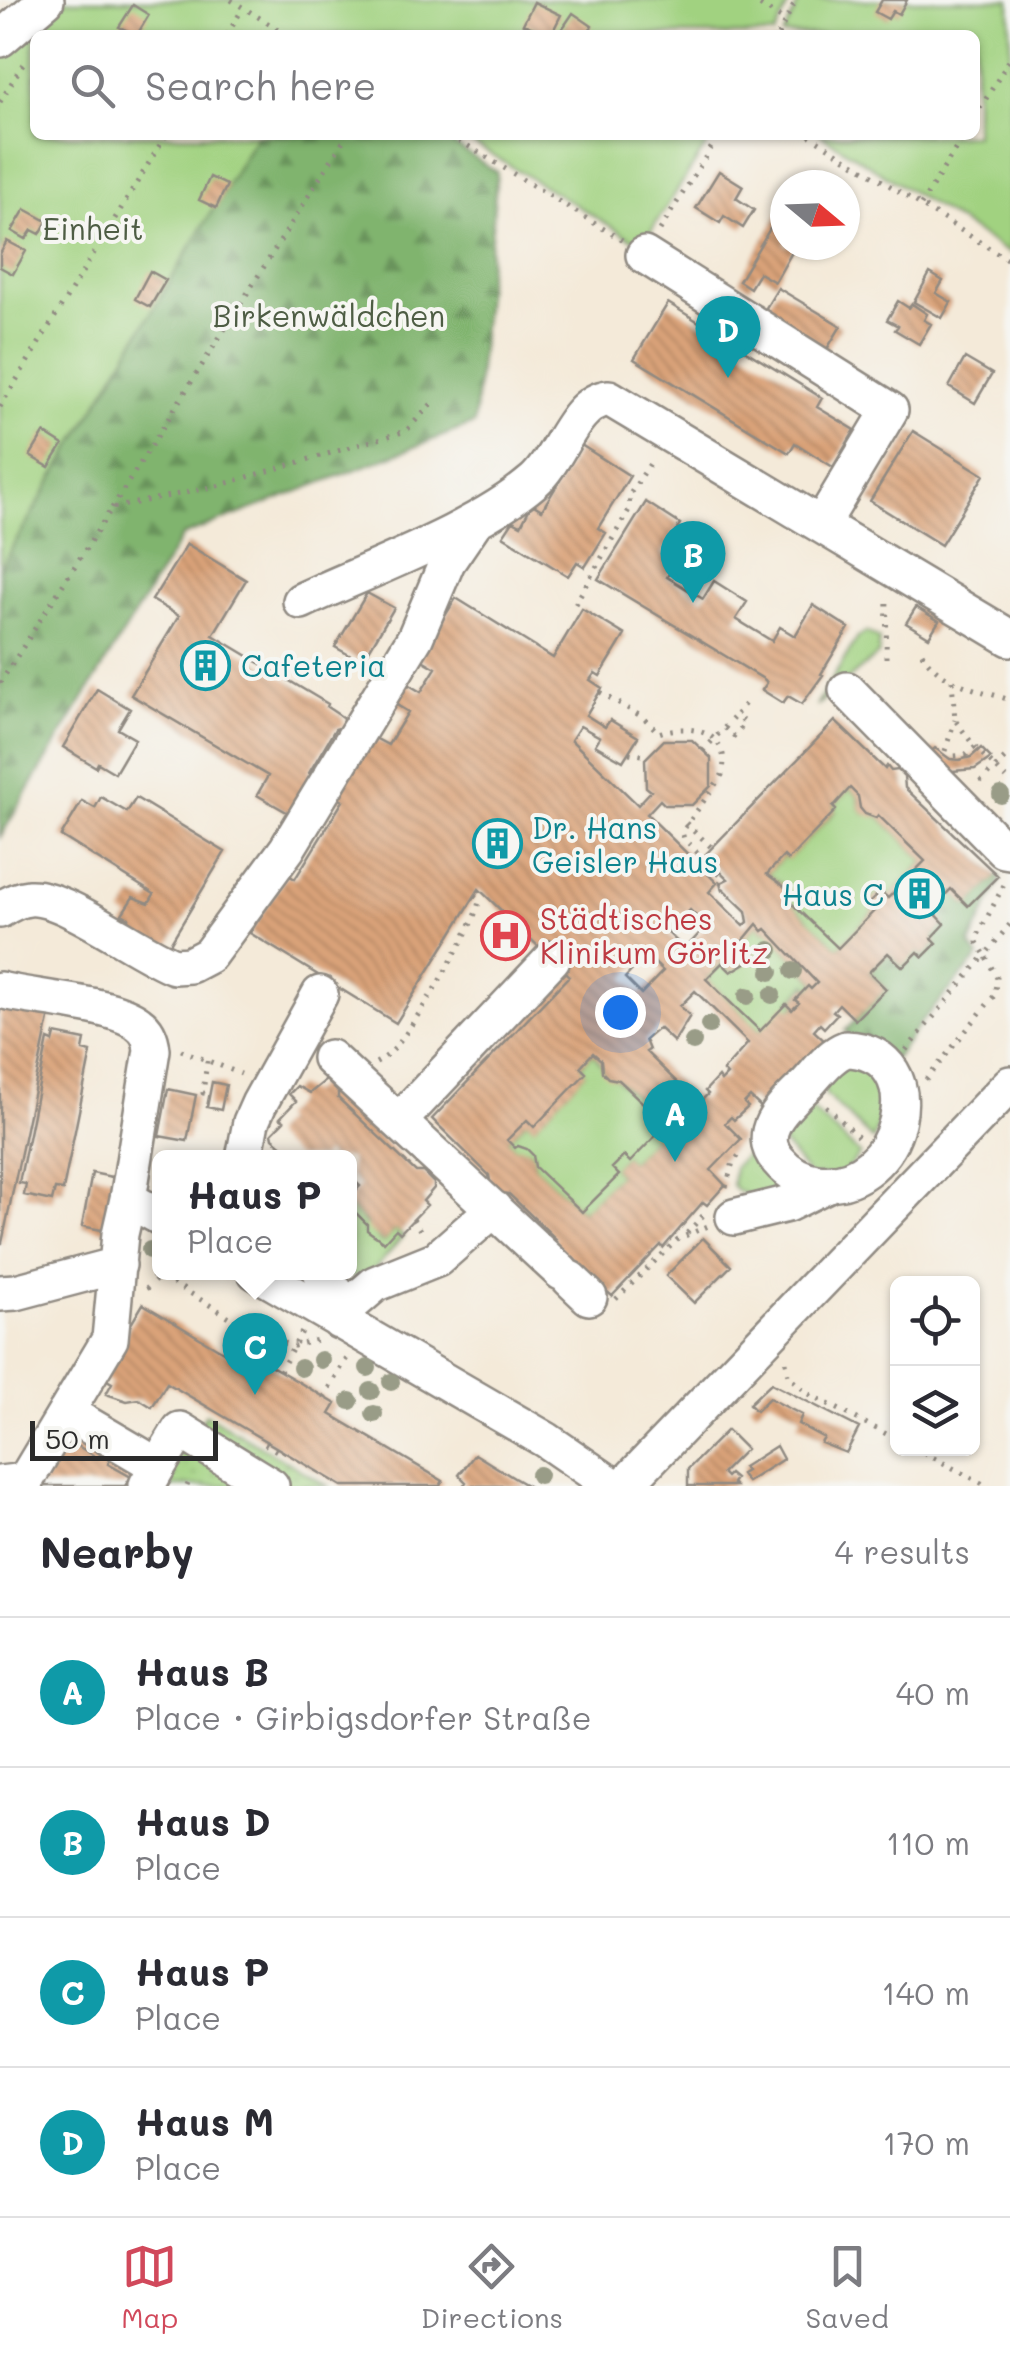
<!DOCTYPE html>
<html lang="en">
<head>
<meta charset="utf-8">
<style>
  body { margin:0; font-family:Mali,sans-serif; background:#f2f2f3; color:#2b2b33 }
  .controls { position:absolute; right:30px; bottom:30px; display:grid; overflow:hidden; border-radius:15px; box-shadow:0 2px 8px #0004 }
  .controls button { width:90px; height:90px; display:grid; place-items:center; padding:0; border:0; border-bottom:2px solid #e1e1e2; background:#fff; color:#2b2b33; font:50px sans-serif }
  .compass { position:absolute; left:770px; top:170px; width:90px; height:90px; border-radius:50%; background:#fff; box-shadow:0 2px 8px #0004; rotate:109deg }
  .scale { position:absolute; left:30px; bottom:25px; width:188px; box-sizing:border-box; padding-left:10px; border:5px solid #2b2b2b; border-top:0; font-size:28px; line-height:35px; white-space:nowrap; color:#2b2b2b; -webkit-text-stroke:8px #f6f6f2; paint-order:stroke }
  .you { position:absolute; left:620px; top:1012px; width:35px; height:35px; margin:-25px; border:8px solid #fff; border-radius:50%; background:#1a73e8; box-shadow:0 0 0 15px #1a73e833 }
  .badge { display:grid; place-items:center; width:65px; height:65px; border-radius:50%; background:#d1495b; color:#fff; font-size:32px; font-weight:700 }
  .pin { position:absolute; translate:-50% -82px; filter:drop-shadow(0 2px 5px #0008) }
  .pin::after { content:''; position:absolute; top:52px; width:35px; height:30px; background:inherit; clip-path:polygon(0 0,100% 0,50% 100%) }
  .popup { position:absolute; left:152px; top:1150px; width:205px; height:130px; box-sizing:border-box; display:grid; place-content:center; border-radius:15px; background:#fff; filter:drop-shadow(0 2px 8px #0005); font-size:32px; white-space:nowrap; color:#7c7c81 }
  .popup b { font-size:38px; color:#2b2b33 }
  .popup::after { content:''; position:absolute; left:50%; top:100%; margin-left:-20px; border:20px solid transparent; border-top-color:#fff }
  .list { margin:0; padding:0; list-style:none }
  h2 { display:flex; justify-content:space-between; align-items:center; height:130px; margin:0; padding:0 40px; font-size:42px }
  h2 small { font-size:32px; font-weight:400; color:#7c7c81 }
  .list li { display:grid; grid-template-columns:65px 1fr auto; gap:30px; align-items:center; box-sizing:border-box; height:150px; padding:0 40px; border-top:2px solid #e1e1e2 }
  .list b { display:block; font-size:38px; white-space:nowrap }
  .list p { margin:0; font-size:32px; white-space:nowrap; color:#7c7c81 }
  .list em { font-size:32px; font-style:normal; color:#7c7c81 }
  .icon { flex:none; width:55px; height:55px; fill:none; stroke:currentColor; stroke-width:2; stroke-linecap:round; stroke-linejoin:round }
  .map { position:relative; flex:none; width:1010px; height:1486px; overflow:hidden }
  .search { position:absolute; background:#fff; box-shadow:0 2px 8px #0004; left:30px; right:30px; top:30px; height:110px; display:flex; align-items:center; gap:25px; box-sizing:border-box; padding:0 35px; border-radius:15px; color:#7c7c81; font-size:38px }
  .sheet { height:730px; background:#fff }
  nav { display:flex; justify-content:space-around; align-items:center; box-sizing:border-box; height:140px; border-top:2px solid #e1e1e2; background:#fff; font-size:28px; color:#7c7c81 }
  nav a { display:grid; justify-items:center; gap:5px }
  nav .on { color:#d1495b }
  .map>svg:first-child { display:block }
  .green { fill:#a1d280; stroke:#667e56; stroke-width:2.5 }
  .forest { fill:url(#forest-firs); stroke:#56704c; stroke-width:2.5 }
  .park { fill:url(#park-dots); stroke:#667e56; stroke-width:2.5 }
  .building { fill:url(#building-back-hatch); fill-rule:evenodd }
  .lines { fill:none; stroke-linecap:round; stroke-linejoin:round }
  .minor-casing { stroke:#908a82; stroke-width:40 }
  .path { stroke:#908a82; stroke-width:5; stroke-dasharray:2.5 8; stroke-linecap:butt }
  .minor { stroke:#fff; stroke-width:35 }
  .tree { fill:#999c87 }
  .labels { text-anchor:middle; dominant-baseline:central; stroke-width:8; stroke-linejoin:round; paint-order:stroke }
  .park-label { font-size:30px; fill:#4e5d44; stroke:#f6f6f2 }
  .culture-label { font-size:30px; fill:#0d838f; stroke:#f6f6f2; text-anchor:start }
  .health-label { font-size:30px; fill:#be3a42; stroke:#f6f6f2; text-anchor:start }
</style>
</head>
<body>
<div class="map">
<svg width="1010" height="1486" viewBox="0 0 1010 1486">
  <defs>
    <pattern id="forest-firs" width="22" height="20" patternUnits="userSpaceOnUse" patternTransform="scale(2.5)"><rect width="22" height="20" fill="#80b46e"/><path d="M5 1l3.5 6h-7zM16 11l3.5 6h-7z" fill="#69935b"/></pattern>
    <pattern id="park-dots" width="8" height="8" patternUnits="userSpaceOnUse" patternTransform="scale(2.5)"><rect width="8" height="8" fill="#a1d280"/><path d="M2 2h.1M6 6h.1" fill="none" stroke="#8bb46f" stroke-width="1.8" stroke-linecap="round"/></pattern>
    <pattern id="building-back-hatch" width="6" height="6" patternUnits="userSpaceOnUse" patternTransform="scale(2.5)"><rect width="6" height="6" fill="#daa379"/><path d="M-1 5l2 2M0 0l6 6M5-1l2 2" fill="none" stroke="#b18563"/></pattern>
  </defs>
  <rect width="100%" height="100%" fill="#f6f6f2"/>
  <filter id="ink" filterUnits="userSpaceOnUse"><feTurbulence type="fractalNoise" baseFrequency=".01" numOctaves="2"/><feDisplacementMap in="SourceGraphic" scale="20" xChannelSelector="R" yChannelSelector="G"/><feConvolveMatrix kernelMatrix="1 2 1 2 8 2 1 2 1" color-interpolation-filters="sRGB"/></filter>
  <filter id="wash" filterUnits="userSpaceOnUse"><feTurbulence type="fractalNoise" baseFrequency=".0048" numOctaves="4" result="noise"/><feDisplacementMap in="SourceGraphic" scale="40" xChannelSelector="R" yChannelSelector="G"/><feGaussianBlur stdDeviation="2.25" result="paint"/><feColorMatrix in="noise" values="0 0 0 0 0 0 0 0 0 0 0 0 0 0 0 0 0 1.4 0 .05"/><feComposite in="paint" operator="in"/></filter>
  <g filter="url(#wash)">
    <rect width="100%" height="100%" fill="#f4ead9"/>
    <path class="green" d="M59,0H791L774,35H35V135H257L0,568V51Z
      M800,0H1010V254L821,135H975V35H783Z
      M459,135H713L642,245Z
      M867,632L879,639V654L816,706L858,637Z
      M850,788L858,796L860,808L866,814L878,815L925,861L888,898L880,892L869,903L875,910L838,948L790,902L789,890L767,874L784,856L788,859L836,811L833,807Z
      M757,924L763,931L766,929L817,983L811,989L807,984L793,1000L799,1003L760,1031L706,979L722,963L731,972L756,956L742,942Z
      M593,1053L602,1066L666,1125L630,1162L624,1156L613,1168L619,1175L582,1212L535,1167L533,1154L527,1149L515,1148L507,1140L527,1120L534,1126L585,1073L580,1067Z
      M848,1057L892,1088L873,1140L826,1095L823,1087Z
      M804,1108L812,1110L860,1154L841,1176H809L776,1134Z
      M754,1146L793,1186L758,1199L737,1191L732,1185L734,1167Z
      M350,1207L380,1241L384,1242L396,1229L403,1236C382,1259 371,1287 337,1273L350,1272Z"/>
    <path class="forest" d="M257,135H439L497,172L474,424L182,536L0,837V568Z
      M998,876L1001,878L970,945L979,957L922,1021L890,1066L845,1031L886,989L869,972L888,953L918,952L923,957L936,944L932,938L945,924L931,909L951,889L968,906Z"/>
    <path class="park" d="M206,1414L328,1486H162Z"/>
    <g id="blocks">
      <path class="building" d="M882,0H907L899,14L893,11L888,19L875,12Z
        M534,2L561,15L551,35L523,24Z
        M133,5L149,15L137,35L119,27Z
        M573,13L592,26L586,35H558Z
        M719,171L743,186L736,198L754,210L743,228L724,216L720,223L696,208Z
        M210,177L227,185L216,208L199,200Z
        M785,203V245H796L775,282L759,273L750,288L739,281Z
        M25,209L47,221L40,234L32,230L26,239L12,231Z
        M7,241L26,251L13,274L0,267V254Z
        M150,271L166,280L150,307L135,299Z
        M930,273L943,281L936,293L951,302L942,318L914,302Z
        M778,288L841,326L824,354L761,316Z
        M898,301L909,308L912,304L927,314L924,320L931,324L919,344L895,330L898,326L887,320Z
        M668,303L822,398L817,407L855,430L833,467L795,443L789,453L634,359Z
        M965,358L992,374L975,403L949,387Z
        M913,431L984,475L941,545L870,501Z
        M44,433L63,445L49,467L30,456Z
        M581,445L630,476L598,528L606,533L585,567L577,562L568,576L503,536L513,521L521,525L532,504L542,510Z
        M646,502L680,524L662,554L676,563L667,577L703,599L714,581L747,602L736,619L772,641L780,627L795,636L813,605L849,628L821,674L823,675L802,704L788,696L783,703L762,690L767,683L765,680L598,579Z
        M187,544L246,580L213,635L328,704L327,707L342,717L345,726L335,729L309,773L314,776L292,815L257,795L268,776L131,695L179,616L152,600Z
        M367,593L394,608L362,662L335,647Z
        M456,598L553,658L582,609L625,635L600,676L595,673L590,680L602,688L586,715L605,727L610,720L638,737L623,761L595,745L600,737L580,726L571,740L638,805L651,791L646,787L645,759L664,740H692L711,758V786L692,805H665L660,800L647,814L717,883L709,892L744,926L748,922L746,911L721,887L720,883L728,879L704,856L835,721L885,769L887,766L891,771L898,770L904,776L905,788L998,876L968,906L951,889L931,909L945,924L932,938L937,943L923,957L918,952L903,967L888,953L869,972L886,989L855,1020L839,1004L833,1011L837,1014L824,1028L820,1024L814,1031L828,1044L766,1112L750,1097L744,1103L748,1107L734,1120L731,1117L725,1123L741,1139L711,1170L725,1185L707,1205L703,1202L663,1248L661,1245L612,1296L571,1259L554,1241L556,1239L509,1194L497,1193L491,1187L489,1175L432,1119L569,976L479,889L396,1023L250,933L287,874L295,879L343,801L335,796L371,736L388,745L408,712L392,702L404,682L421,692L436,668L419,658ZM850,788L858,796L860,808L865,814L876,818L878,815L925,861L888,898L881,892L868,904L875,910L838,948L790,902L789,890L767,874L784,856L788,860L836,810L833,807ZM690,910L706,926L685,949L668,933ZM757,924L763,931L766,929L817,983L811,989L808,986L795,1000L799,1003L792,1010L786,1004L760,1031L706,979L722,963L731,972L757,956L742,942ZM646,955L663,971L641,994L625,978ZM695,991L748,1043L723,1071L727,1075L721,1081L718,1077L705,1091L708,1094L701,1101L695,1095L693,1098L646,1052L649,1050L645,1040L659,1028L674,1042L690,1016L680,1006ZM593,1053L601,1060L602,1072L608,1078L619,1080L666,1125L630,1162L624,1156L612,1168L619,1175L582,1212L535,1167L533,1155L527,1149L518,1146L515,1148L507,1140L527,1120L534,1127L586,1073L580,1067Z
        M916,607L939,621L929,637L906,623Z
        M97,689L130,709L118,729L135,739L115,773L98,763L96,767L63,747Z
        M935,748L950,759L959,760L971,757L981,748L991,758L975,769L952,771L925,757Z
        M101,797L127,812L136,798L225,852L165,952L123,927L129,918L122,914L133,897L149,903L154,894L61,836L82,801L95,808Z
        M0,1003L50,1014L2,1243H0Z
        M55,1034L85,1040L83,1050L91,1052L63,1190L55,1189L52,1201L24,1195L26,1184L19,1183L48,1040L53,1042Z
        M326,1080L338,1092V1098L416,1172H423L434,1183V1188L423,1201L427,1205L400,1233L396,1229L384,1242L367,1230V1224L350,1207V1197L360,1186L350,1176V1158H330L325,1153L321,1158H297L273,1138L272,1133L284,1121L280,1118L296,1101L289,1094L297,1086L310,1093Z
        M212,1082L226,1085L221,1110L207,1107Z
        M168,1089L196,1095L187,1141L159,1136Z
        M92,1173L117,1178L106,1231L82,1226Z
        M703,1238L731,1266L694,1303L666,1276Z
        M143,1304L255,1371L261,1360L336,1404L330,1414L443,1481L440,1486H342L167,1383L152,1407L139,1399L127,1401L106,1394L112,1383L100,1376Z
        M771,1383L859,1428L846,1453L821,1443L824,1438L798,1424L802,1415L769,1398L756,1411L749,1404Z
        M727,1430L746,1449L722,1473L726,1477L729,1474L735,1479L732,1483L735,1486H688V1469Z
        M66,1439L98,1458L104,1449L113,1454L108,1464L131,1477L125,1486H41Z
        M776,1446L783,1459L747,1482L741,1474L746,1471L743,1467Z
        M475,1454L514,1478L528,1486H463L466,1482L459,1475Z"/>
    </g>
  </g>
  <g filter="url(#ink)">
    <use href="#blocks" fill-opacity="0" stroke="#908a82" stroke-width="2.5"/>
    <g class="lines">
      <defs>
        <path id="minor" d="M0,39L46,0
          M644,255L890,410L821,525
          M301,601C372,568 476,531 534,481C561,458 572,402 609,398L1010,638
          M847,690L1004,850L1010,851
          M0,910C9,904 18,899 29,898C64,895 137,952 174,966L190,965L209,955L287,849L415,638L447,562L475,521
          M0,990C34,999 113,1003 138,1023C148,1030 151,1039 152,1050L128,1199L160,1217
          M846,1049C936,1051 903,1193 817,1182C802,1180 788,1172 778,1160C753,1131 787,1104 807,1084C819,1071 830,1055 846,1049Z
          M330,1058L561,1272
          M399,1121L552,959
          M244,1158L251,1122L259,1104L320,994
          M734,1217L787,1204L832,1182
          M256,1272L546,1440L613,1486
          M321,1272L347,1308L339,1321
          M570,1279L589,1297
          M0,1293L16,1292L118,1265
          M347,1308L375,1284L437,1259L494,1209
          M66,1412L158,1466L147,1485
          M158,1466L180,1430L271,1486
          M0,1484L25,1481L110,1339L120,1234L128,1199
          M624,1486L1010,1084"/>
      </defs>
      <use href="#minor" class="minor-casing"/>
      <path class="path" d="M231,0L287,35
        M751,0L786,21
        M227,35L243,8
        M778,35L796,0
        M0,102L27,57
        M975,117L1010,59
        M450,135L622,240
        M809,135L1010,261
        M921,205L964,135
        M660,230L719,135
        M0,407L166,135
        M112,508L347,135
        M575,604L629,510L630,494L653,459
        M922,653C940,684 978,689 1010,700
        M886,658L887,596
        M952,680L955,720L975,747L966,755L954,756
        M0,683L112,508L217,486L406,431L436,399
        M600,692L644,718L659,733C691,722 733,733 722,775L682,832L684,839L723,878L718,885L731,897
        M725,728L734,736L745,723L736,715L747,701
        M975,747L1010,782
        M703,751L736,715
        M945,751L955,720
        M629,753L648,756
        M980,782L1010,753
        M686,823L712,848
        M181,1050L241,1074
        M906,1050L985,955L977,942L978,935L1007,879
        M207,1061L203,1093L210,1094
        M376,1063C385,1058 393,1051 399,1043C415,1022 480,919 479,899L475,896
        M926,1080L994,996L997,978L985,955L1010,924
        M826,1106L858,1137
        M726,1187L733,1162L741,1153
        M413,1219L423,1235
        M687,1233L707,1211
        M153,1279L160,1267
        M146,1289L157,1279L168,1280L263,1337L294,1346L317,1340
        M616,1299L678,1239L708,1226
        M786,1362L788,1376L807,1393L898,1440
        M280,1371L303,1330
        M324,1397L347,1358
        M265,1444L282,1454L284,1451
        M915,1448L987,1486
        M187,1486L190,1479"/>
      <use href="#minor" class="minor"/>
    </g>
    <g class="tree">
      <circle cx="1001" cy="795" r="9"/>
      <circle cx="770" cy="950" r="9"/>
      <circle cx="793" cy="971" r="9"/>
      <circle cx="770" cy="972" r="9"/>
      <circle cx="772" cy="995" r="9"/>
      <circle cx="747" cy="996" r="9"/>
      <circle cx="709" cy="1025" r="9"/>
      <circle cx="693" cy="1042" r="9"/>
      <circle cx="150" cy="1250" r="9"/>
      <circle cx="321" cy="1360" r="9"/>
      <circle cx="301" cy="1368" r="9"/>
      <circle cx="368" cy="1368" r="9"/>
      <circle cx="391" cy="1382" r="9"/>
      <circle cx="371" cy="1391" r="9"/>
      <circle cx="350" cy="1401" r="9"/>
      <circle cx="374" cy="1414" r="9"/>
      <circle cx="539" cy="1475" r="9"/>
    </g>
  </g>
  <defs>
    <symbol id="building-ring" viewBox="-11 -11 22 22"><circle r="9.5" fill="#f6f6f2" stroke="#0f9aa8" stroke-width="1.5"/><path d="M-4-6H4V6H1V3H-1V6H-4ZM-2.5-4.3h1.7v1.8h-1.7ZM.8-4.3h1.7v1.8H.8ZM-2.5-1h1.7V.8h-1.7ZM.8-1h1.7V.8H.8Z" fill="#0f9aa8"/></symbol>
    <symbol id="hospital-ring" viewBox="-11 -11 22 22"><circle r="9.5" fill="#f6f6f2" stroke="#e0444e" stroke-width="1.5"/><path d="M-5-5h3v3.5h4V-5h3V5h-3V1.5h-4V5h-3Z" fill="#e0444e"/></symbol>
  </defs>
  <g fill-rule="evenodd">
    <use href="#building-ring" x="178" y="638" width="55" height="55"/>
    <use href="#building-ring" x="470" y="816" width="55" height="55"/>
    <use href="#building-ring" x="892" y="866" width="55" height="55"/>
    <use href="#hospital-ring" x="478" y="908" width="55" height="55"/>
  </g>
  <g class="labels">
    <g class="park-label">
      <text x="93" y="228">Einheit</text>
      <text x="329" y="315">Birkenwäldchen</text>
    </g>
    <g class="culture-label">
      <text x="241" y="665">Cafeteria</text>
      <text x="532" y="827">Dr. Hans<tspan x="532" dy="34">Geisler Haus</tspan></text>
      <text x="884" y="894" text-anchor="end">Haus C</text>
    </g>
    <g class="health-label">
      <text x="540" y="918">Städtisches<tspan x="540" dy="34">Klinikum Görlitz</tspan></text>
    </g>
  </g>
</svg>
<div class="controls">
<button><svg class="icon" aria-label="locate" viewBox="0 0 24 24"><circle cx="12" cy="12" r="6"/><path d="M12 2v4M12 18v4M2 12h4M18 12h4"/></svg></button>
<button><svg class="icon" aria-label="layers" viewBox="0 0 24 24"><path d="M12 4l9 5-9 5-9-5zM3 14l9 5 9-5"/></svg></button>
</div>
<svg class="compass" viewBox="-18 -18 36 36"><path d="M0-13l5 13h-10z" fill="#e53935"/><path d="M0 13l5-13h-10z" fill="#7c7c81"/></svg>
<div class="scale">50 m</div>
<div class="you"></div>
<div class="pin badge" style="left:675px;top:1162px;background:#0f9aa8">A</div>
<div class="pin badge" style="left:693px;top:603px;background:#0f9aa8">B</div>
<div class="pin badge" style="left:255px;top:1395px;background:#0f9aa8">C</div>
<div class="popup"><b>Haus P</b>Place</div>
<div class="pin badge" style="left:728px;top:378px;background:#0f9aa8">D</div>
<div class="search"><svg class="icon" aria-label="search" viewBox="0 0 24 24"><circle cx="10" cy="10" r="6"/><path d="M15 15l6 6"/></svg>Search here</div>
</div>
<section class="sheet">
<h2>Nearby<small>4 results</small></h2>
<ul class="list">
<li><span class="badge" style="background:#0f9aa8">A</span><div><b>Haus B</b><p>Place · Girbigsdorfer Straße</p></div><em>40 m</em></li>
<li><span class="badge" style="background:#0f9aa8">B</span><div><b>Haus D</b><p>Place</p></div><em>110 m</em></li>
<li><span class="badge" style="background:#0f9aa8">C</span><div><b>Haus P</b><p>Place</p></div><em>140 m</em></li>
<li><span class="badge" style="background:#0f9aa8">D</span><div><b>Haus M</b><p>Place</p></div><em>170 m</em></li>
</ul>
</section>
<nav>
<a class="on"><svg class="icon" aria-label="map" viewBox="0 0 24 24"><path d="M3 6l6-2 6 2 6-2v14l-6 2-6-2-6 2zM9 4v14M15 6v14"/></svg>Map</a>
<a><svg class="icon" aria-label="directions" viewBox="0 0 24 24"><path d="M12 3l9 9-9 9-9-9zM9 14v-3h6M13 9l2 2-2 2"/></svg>Directions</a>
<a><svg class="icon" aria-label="saved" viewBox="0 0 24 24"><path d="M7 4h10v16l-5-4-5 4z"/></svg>Saved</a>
</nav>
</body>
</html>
